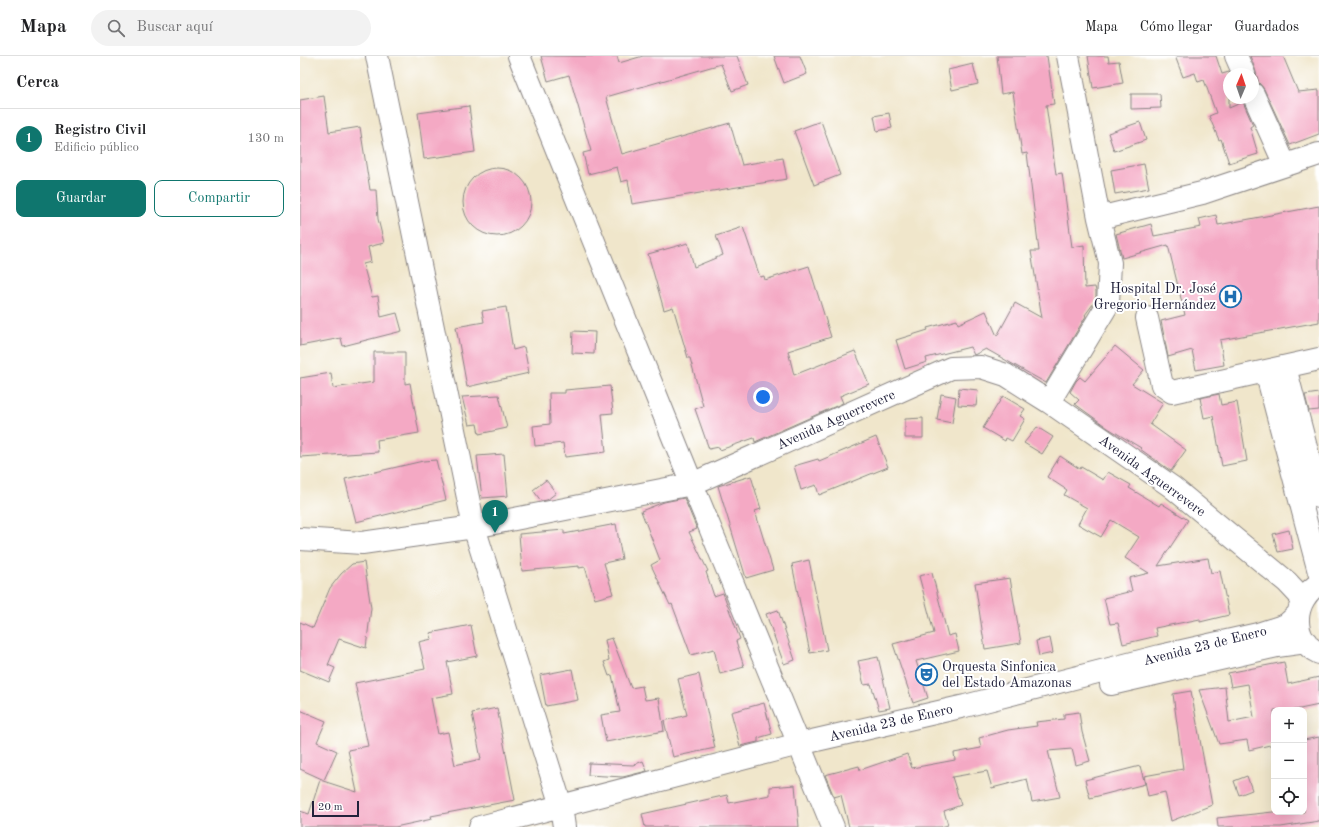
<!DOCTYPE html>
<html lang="es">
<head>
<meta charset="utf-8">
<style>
  body { margin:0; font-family:"Old Standard TT",serif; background:#f2f2f2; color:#202124 }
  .controls { position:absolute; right:12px; bottom:12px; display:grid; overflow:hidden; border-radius:8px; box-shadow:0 4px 16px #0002 }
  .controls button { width:36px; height:36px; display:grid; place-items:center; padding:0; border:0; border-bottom:1px solid #e0e0e0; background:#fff; color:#202124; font:20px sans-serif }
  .compass { position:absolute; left:923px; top:12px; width:36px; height:36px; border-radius:50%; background:#fff; box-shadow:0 4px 16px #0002; rotate:2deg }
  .scale { position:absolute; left:12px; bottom:10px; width:47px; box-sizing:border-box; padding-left:4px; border:2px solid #22223b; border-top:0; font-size:11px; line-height:14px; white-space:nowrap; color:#22223b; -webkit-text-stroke:3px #fff; paint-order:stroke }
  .you { position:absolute; left:463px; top:341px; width:14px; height:14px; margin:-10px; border:3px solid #fff; border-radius:50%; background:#1a73e8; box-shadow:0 0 0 6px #1a73e833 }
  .badge { display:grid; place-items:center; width:26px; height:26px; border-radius:50%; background:#0f766e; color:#fff; font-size:13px; font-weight:700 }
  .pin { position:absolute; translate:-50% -33px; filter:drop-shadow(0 1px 2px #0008) }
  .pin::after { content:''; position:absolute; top:21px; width:14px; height:12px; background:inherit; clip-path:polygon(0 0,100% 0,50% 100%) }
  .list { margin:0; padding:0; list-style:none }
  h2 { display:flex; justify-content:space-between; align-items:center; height:52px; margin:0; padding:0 16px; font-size:17px }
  h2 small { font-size:13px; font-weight:400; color:#757577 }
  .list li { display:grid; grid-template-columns:26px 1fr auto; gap:12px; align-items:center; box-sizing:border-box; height:60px; padding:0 16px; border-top:1px solid #e0e0e0 }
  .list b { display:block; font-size:15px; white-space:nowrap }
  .list p { margin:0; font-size:13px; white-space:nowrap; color:#757577 }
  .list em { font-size:13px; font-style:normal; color:#757577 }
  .actions { display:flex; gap:8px; padding:12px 16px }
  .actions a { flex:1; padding:9px 0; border:1px solid #0f766e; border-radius:8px; text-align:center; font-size:14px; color:#0f766e }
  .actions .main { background:#0f766e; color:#fff }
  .icon { flex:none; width:22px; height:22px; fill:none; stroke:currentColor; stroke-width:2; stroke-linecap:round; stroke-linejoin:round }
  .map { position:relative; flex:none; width:1019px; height:771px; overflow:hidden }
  header { display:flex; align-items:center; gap:24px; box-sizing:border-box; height:56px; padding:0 20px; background:#fff; border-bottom:1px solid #e0e0e0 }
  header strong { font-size:19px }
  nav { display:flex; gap:22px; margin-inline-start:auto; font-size:14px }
  .search { width:280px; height:36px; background:#f2f2f2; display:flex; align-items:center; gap:10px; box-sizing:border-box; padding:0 14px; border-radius:22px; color:#757577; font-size:15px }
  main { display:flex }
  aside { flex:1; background:#fff }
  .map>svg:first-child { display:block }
  .building { fill:#f4a9c4 }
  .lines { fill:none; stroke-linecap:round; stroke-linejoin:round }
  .minor-casing { stroke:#898483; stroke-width:24 }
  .major-casing { stroke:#898483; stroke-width:24 }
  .minor { stroke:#fff; stroke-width:22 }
  .major { stroke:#fff; stroke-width:22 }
  .labels { text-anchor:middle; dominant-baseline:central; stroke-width:4; stroke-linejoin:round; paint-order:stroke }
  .poi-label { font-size:14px; fill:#22223b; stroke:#fff; text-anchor:end }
  .street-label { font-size:14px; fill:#22223b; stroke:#fff }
</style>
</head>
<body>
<header>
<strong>Mapa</strong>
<div class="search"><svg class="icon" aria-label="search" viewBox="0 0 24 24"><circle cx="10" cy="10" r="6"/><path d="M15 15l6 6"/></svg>Buscar aquí</div>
<nav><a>Mapa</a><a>Cómo llegar</a><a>Guardados</a></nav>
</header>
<main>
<aside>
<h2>Cerca<small></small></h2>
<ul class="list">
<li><span class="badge">1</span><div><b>Registro Civil</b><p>Edificio público</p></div><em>130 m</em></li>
</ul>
<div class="actions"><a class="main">Guardar</a><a>Compartir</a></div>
</aside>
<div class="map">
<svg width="1019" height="771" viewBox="0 0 1019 771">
  <rect width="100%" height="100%" fill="#fff"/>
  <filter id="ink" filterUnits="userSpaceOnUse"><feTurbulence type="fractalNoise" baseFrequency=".025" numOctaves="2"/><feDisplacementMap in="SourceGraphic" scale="8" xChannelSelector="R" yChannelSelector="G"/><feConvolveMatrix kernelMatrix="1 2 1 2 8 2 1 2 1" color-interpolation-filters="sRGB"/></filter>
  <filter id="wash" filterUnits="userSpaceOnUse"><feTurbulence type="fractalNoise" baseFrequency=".012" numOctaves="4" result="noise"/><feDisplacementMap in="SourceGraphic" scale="16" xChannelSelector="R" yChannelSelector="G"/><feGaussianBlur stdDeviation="0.9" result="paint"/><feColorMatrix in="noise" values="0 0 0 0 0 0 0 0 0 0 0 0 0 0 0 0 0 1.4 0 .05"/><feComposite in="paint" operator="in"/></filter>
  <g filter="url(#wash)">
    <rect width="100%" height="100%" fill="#f0e6cb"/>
    <g id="blocks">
      <path class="building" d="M241,0H317L319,7L343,0H437L448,29L432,35L421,8L306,41L322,98L430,67L442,109L483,102L487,123L332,148L328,124L321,126L317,111L288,118L283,97L291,95L269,19L248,25Z
        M474,0H500L507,18L484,27Z
        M697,0H747L754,48L746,49L756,118L762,117L772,191L784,189L785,232L795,231L796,235V244L785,259L786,260L746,327L686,293L674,299L670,291L626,302L627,306L605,313L596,284L628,274L627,272L657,264L658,268L686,255L697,280L715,247L742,262L731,195H739L727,97L722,98L713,36L701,38Z
        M788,0H808L809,6L819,5L823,27L793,32Z
        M875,0H916L922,18L929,16L930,18H929V52L943,46L953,69L950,71L958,98L929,107L921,83L919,84L909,60L916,57L904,24L898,26L895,17L883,21Z
        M950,0H983L998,36L1019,34V78L990,89L964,33L959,27L955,13Z
        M673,8L678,28L652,34L648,14Z
        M831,38H860L861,52L831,53Z
        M24,40L29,76L60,71L70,134H76L78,163L84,187L68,191L71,206L63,208L72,241L78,240L81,261L97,257L102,275L43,290L41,282L0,290V44Z
        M169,50L175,96L124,103L118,57Z
        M589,57L592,72L577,75L574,60Z
        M521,65L540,119L514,129L494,75Z
        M840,66L846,84L814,95L808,77Z
        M844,108L849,132L815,138L811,114Z
        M163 146a34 34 0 1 1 68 0a34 34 0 1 1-68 0Z
        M1019,150V266L920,284L924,309L896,314L892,294L868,301L861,265L885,259L868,189L822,202L816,178L851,168L854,180L901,171L899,163L916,159L918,169Z
        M443,171L460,221L464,220L465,224L509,210L531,281L488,295L494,319L555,295L569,328L540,340L543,347L455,386L454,382L420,394L419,391L409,393L395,353L403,350L390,302H388L373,251L364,254L348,198L388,187L394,211L423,199L416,180Z
        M206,251L213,294L224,291L229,317L167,331L156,271L184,266L182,255Z
        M273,275L295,276L294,298L272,297Z
        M815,290L844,314L832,328L863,347L850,368L886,394L871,415L840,393L841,392L808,372L775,348L779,344L770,336L776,325L780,321L785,325Z
        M74,296H105V328L110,327L119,377L77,384L78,396L0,401V322L31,317L33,332L74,326Z
        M310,330L313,357L302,358L306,396L265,401L263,387L235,390L233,370L250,368L249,337H265V334Z
        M659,332L678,334L676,350L658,349Z
        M1019,337V354L1009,355L1005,339Z
        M641,338L656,341L652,367L637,364Z
        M919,338L921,349L937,346L947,405L922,410L913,360L904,362L900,342Z
        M199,339L207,372L179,378L177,368L169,369L162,341Z
        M703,340L725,353L720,360L725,363L712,385L706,382L705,385L683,372Z
        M623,362V382H605V363Z
        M737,371L753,381L742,398L724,387Z
        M576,381L588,411L519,439L516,429L501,434L494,410L518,403L519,405Z
        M204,398L208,440L182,442L177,400Z
        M760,400L780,413L781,411L803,424L808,416L831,429L829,432L859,450L861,447L888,464L858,510L908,502L911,517L920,515L929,559L900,566V563L855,572L857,580L823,588L818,567L810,568L804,542L832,535L829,522L849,517L825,502L839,481L811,464L801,481L778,468L787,452L764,439L767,434L747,421Z
        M136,404L146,444L56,466L45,423L123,405Z
        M451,420L461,453L455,455L473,514L446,522L418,430Z
        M246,424L256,437L247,444L241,445L233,434Z
        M384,442L397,473L389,476L408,515L406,516L414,540L423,537L440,583L436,585L444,611L420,618L414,593L391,599L372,548L370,549L351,509L360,504L341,455L364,446Z
        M316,468L322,503L304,507L313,538L295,543L285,511L279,512V510L222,515L219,478L264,474V478Z
        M989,474L993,493L978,496L973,478Z
        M509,504L527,594L510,597L492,508Z
        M64,506L71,552L66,592L39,583L28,609L35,612L29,626L0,614V566L13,572L30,532L41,518L52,508Z
        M632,517L648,580L655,578L659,595L616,605L628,642L613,647L593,588L634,577L619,520Z
        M710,522L721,587L685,593L675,527Z
        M478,554L495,604L484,608L466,558Z
        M171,569L177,600L147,606L153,638L131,642L138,678L148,676L155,709L181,703L172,657L197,652L215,744L131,760L132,763L95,771H0V755L9,758L20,724L57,736L48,694L68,690L55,627L125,613L119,586L132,583L130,577Z
        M312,582L331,632L342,630L345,644L359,642L364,675L306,686L301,659L320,656L312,619L309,620L304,606L309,604L305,584Z
        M750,582L753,597L739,600L736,585Z
        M578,601L590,652L579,654L571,628L564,629L558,605Z
        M984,606L988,628L1019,621V649L995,654H974V688L949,694L947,684L919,688L899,634L925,631L929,666L954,661L948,628L931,631L928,617Z
        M272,613L278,644L246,650L240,619Z
        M399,618L415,692L373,701L364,665L387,659L378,623Z
        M891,635L912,749L871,765L865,736L848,740L844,720L883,713L873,638Z
        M464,647L472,678L458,682V686L440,690L431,656Z
        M0,654L26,665L17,686L37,695L24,724L0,713Z
        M779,656L782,676L790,705L776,709L772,693L748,695L760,741L732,746L727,723L692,732L687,715L652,721L661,749L644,755L648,769L641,771H549L541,739L534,741L525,719L559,710L560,714L607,698L612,712L655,704L654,697L681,692L679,682L708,674L737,670L736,666L764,663V658Z
        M1019,681V765L981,771H918L917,762L973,756H1004V684Z
        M343,705L347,715L323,721L288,719L289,707L333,709Z
        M840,710L845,728L790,742L785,724Z
        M947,720L952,734L939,739L934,725Z
        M495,729L499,771H345L342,758L427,739L429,747L470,739V731Z"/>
    </g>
  </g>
  <g filter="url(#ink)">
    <use href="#blocks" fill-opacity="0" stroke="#898483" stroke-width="1"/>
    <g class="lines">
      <defs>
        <path id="minor" d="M77,0L174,471L261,750L264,771
          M219,0L392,428L533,771
          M936,0L944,18
          M953,38L985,109
          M799,162L902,137L1019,98
          M847,262L862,329L872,336L1019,303
          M985,311L1019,441
          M966,315L1019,516
          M749,346L808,248L810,207L799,162L768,0
          M0,483L62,487L174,471L392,428L651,312L681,311L706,319L749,346L872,431L987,526L1003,543"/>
        <path id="major" d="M1019,528C993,543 989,583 1019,597
          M811,628L977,590L1006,586
          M180,771L499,688L665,650L860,600L958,578L986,569L998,558"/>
      </defs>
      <use href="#minor" class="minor-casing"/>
      <use href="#major" class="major-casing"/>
      <use href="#minor" class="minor"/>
      <use href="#major" class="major"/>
    </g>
  </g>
  <defs>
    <symbol id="hospital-ring" viewBox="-11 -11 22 22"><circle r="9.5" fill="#fff" stroke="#1f6fb2" stroke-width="1.5"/><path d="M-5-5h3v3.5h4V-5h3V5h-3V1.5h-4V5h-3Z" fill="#1f6fb2"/></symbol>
    <symbol id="theatre-ring" viewBox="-11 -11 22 22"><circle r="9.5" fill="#fff" stroke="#1f6fb2" stroke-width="1.5"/><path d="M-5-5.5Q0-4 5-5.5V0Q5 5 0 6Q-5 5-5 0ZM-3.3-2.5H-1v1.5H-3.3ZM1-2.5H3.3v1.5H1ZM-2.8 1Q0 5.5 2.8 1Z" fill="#1f6fb2"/></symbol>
  </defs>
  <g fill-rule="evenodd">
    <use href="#hospital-ring" x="918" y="228" width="25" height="25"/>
    <use href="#theatre-ring" x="614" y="606" width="25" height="25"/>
  </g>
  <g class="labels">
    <g class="poi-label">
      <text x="916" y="233">Hospital Dr. José<tspan x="916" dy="16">Gregorio Hernández</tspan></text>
      <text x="642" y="611" text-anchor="start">Orquesta Sinfonica<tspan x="642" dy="16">del Estado Amazonas</tspan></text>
    </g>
    <g class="street-label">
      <text transform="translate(536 364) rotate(-24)">Avenida Aguerrevere</text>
      <text transform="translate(852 420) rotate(36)">Avenida Aguerrevere</text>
      <text transform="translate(905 590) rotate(-14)">Avenida 23 de Enero</text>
      <text transform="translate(591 667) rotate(-13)">Avenida 23 de Enero</text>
    </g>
  </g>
</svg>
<div class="controls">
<button>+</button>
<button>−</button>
<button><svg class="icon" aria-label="locate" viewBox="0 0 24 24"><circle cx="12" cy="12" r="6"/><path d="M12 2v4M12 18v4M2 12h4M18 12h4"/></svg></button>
</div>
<svg class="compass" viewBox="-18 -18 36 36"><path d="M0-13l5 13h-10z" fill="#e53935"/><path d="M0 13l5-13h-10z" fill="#757577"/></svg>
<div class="scale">20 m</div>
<div class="you"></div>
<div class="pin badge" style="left:195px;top:477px">1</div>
</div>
</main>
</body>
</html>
